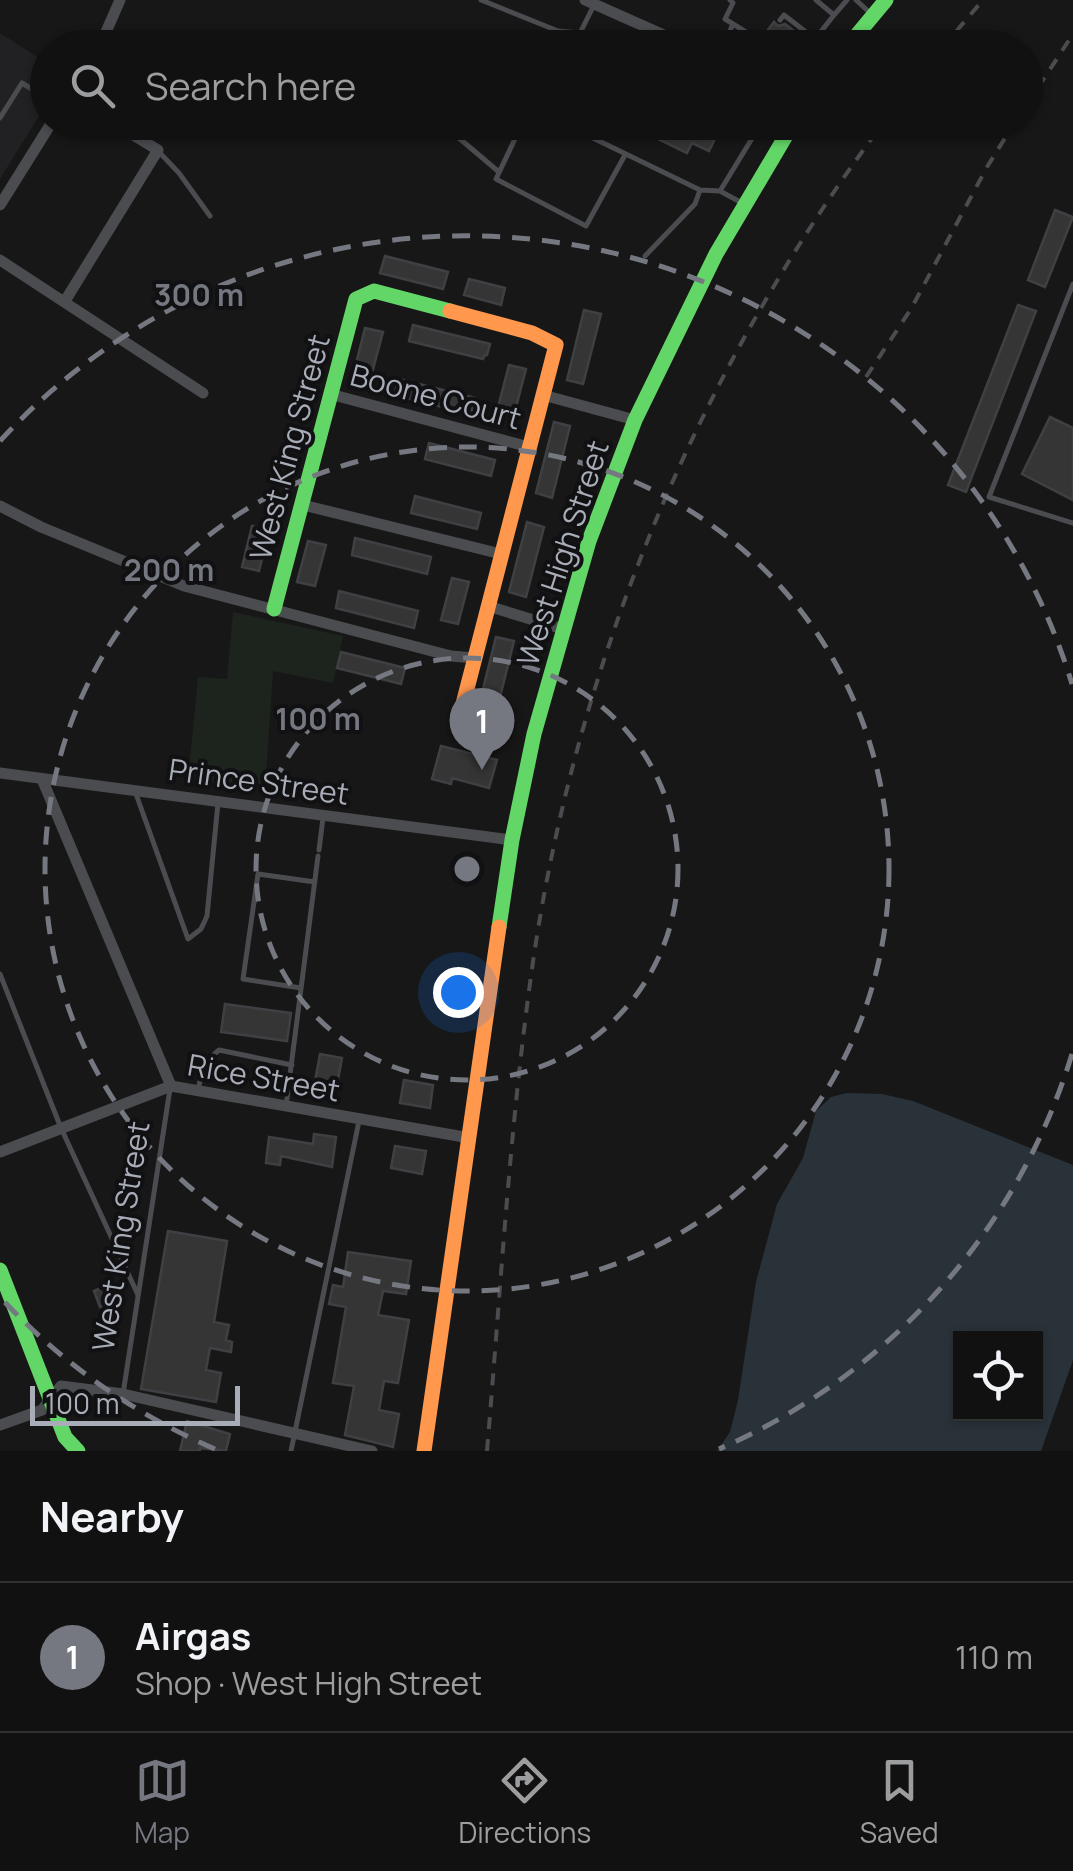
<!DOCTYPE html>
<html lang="en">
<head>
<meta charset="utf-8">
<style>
  body { margin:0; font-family:Manrope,sans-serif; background:#1e1f1f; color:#f1f3f6 }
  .controls { position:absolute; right:30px; bottom:30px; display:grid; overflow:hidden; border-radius:0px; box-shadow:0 2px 8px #0004 }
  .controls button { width:90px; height:90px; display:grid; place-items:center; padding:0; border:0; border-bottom:2px solid #303131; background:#111; color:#f1f3f6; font:50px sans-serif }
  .scale { position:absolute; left:30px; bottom:25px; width:210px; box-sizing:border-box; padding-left:10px; border:5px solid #a8adb8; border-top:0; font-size:28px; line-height:35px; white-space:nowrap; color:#a8adb8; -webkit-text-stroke:8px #111113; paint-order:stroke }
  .you { position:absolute; left:458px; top:992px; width:35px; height:35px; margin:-25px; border:8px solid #fff; border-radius:50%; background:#1a73e8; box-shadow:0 0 0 15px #1a73e833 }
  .badge { display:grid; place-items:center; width:65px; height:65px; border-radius:50%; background:#757880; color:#fff; font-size:32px; font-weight:700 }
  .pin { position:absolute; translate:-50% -82px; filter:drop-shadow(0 2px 5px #0008) }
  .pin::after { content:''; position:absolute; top:52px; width:35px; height:30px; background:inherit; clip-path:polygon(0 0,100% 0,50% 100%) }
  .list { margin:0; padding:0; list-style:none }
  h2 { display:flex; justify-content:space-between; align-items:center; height:130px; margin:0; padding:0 40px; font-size:42px }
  h2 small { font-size:32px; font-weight:400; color:#9c9d9f }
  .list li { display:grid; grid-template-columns:65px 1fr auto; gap:30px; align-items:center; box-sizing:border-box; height:150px; padding:0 40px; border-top:2px solid #303131 }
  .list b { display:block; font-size:38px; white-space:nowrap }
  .list p { margin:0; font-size:32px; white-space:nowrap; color:#9c9d9f }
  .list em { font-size:32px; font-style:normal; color:#9c9d9f }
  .icon { flex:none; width:55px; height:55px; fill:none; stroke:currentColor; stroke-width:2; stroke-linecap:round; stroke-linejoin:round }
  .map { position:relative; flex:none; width:1073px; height:1451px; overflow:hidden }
  .search { position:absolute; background:#111; box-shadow:0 2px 8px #0004; left:30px; right:30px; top:30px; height:110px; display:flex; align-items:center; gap:25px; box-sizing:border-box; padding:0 35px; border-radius:55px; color:#9c9d9f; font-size:38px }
  .sheet { height:280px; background:#111 }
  nav { display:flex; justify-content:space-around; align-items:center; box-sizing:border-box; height:140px; border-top:2px solid #303131; background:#111; font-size:28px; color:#9c9d9f }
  nav a { display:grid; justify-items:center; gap:5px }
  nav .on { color:#757880 }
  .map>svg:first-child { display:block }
  .built { fill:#212123 }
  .green { fill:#1d241e }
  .water { fill:#2a3239; fill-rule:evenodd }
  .building { fill:#353536; stroke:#3f4043; stroke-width:2.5 }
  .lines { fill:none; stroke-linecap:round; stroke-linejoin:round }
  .lane { stroke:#4b4c50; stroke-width:5 }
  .street { stroke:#4b4c50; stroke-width:11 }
  .fast { stroke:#63d668; stroke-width:15 }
  .slow { stroke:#ff974d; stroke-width:15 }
  .rail { stroke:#4b4c4f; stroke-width:4; stroke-dasharray:12 10; stroke-linecap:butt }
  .ring { fill:none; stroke:#757880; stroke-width:5; stroke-dasharray:18 12 }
  .labels { text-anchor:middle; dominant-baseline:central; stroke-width:8; stroke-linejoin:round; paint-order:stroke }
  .street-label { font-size:30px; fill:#a8adb8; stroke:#111113 }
  .centre { fill:#757880; stroke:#111113; stroke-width:5 }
  .ring-label { font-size:30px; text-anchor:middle; font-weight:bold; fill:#757880; stroke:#111113; stroke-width:8; stroke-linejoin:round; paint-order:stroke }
</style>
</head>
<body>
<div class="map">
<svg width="1073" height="1451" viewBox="0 0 1073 1451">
  <rect width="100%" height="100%" fill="#171717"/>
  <path class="built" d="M0,33L48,64L47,103L0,179Z"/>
  <path class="green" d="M233,612L343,636L333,683L273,671L265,791L188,779L198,677L227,679Z"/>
  <path class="water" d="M847,1093L882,1094L913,1101L1073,1165V1360L1041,1451H717L730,1432L738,1400L756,1282L777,1204L803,1158L816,1111L831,1097ZM960,1338H1036V1414H960Z"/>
  <path class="building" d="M774,22L778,26L785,24L803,38L796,48H780L764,35Z
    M623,122H723L709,151L692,143L687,153Z
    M1055,210L1073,217L1045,287L1028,280Z
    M385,256L448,272L443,289L380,273Z
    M469,279L505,288L501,305L464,295Z
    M1018,305L1036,311L966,492L948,485Z
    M584,310L601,314L583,384L567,380Z
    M413,325L490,344L487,355H485L483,359L409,341Z
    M365,328L383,332L372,373L355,368Z
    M509,365L526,369L515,411L498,407Z
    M399,379L475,398L471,414L394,395Z
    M1050,417L1073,428V500L1022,474Z
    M554,422L570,426L552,498L536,493Z
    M429,443L495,460L491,476L425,459Z
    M415,496L481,513L477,529L411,513Z
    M527,522L544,527L526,597L509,592Z
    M252,526L269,530L259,571L242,567Z
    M355,538L431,557L427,574L352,555Z
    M308,541L326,545L315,586L297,582Z
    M452,578L469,582L458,624L441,620Z
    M339,591L418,611L414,628L336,608Z
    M496,637L514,641L497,709L479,705Z
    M341,652L405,668L401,684L337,668Z
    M441,746L497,760L489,788L452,778L451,784L432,779Z
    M225,1004L291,1013L287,1041L221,1032Z
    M320,1054L342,1058L336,1090L314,1087Z
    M404,1080L433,1085L430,1108L400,1103Z
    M314,1134L336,1137L332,1167L281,1156L280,1165L266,1163L269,1137L313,1144Z
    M395,1146L426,1151L422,1174L391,1168Z
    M168,1231L227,1241L214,1322L229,1325L226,1340L232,1342L231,1352L210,1348L206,1370L221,1373L216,1402L141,1389Z
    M348,1252L411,1261L406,1294L383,1291L378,1315L409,1320L398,1383L384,1381L379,1410L399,1414L393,1447L345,1435L354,1386L333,1383L346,1307L329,1304L333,1285L343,1287Z
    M113,1283L120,1299L100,1307L94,1291Z
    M187,1421L230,1434L226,1451L200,1448V1451H180Z"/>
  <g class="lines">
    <path class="lane" d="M481,0L558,31L580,33
      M730,0L733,3L725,19L772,48
      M816,0L834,15L847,0
      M856,0L869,12
      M593,7L580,33L613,48
      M780,20L784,15L815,39
      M551,48L558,31
      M722,48L733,24
      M808,48L834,15
      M0,118L22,83L48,99
      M440,122L499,172
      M523,122L496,179L586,226L625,155
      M560,122L700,190L720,191
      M768,122L782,132
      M160,153L179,173L210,216
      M742,203L720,191L762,122
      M645,256L695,204L700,190
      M1073,284L989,497L1073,523
      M136,794L188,939L201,929L207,916L218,803
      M319,850L323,818
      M0,974L61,1128L138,1295
      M301,988L243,979L258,874L315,882
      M198,1090C202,1072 204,1062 219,1050L292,1065
      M286,1106L318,856
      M123,1394L170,1089
      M291,1451L359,1121"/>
    <path class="street" d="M585,0L693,48
      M99,48L120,0
      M0,205L52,122
      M0,260L203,393
      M65,301L158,150L112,122
      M330,394L529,447
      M543,395L635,420
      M303,505L501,554
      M0,506L41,527L184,586L451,656L474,658
      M488,606L563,629
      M0,773L512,840
      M42,779L171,1086
      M0,1152L171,1086L470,1138
      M0,1425L42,1410L61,1386L123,1394L372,1451"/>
    <path class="fast" d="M846,48L886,0
      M274,609L356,299L374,291L450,311
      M499,927L512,840L534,734L589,541L635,420L716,254L794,122
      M0,1270L65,1437L78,1451"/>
    <path class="slow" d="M450,311L532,333L556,345L463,704
      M424,1451L499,927"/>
    <path class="rail" d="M942,48L983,0
      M1026,106L1073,34
      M866,377L911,309L987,167L1015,122
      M487,1451C501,1286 510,1119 534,955C579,655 701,365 884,122"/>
  </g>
  <g class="ring">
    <circle cx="467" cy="869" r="211"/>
    <circle cx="467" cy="869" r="422"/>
    <path d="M1072 1054A633 633 0 0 1 719 1449M215 1449A633 633 0 0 1 0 1297M0 441A633 633 0 0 1 1072 684"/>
  </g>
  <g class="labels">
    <g class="street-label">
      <text transform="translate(436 396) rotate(15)">Boone Court</text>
      <text transform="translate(289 447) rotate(-75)">West King Street</text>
      <text transform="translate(562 553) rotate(-72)">West High Street</text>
      <text transform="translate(259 781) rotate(8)">Prince Street</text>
      <text transform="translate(264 1077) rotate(10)">Rice Street</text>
      <text transform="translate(120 1236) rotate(-81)">West King Street</text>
    </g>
  </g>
  <circle cx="467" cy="869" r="15" class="centre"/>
  <g class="ring-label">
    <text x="199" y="306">300 m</text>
    <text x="169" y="581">200 m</text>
    <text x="318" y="730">100 m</text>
  </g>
</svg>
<div class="controls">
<button><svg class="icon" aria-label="locate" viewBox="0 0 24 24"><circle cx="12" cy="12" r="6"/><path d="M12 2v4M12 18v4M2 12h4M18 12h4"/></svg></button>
</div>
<div class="scale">100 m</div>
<div class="you"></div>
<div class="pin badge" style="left:482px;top:770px">1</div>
<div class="search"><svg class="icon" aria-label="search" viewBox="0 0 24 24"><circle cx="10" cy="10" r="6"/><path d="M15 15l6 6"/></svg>Search here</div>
</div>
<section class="sheet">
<h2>Nearby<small></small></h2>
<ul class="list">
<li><span class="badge">1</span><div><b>Airgas</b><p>Shop · West High Street</p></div><em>110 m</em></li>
</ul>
</section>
<nav>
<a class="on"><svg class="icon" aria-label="map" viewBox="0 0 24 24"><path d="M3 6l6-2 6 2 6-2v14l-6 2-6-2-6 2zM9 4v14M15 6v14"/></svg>Map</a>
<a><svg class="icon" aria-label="directions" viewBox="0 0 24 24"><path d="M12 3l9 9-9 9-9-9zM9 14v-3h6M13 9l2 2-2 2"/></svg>Directions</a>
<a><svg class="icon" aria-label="saved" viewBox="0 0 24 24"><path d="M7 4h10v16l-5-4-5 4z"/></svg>Saved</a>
</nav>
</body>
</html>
